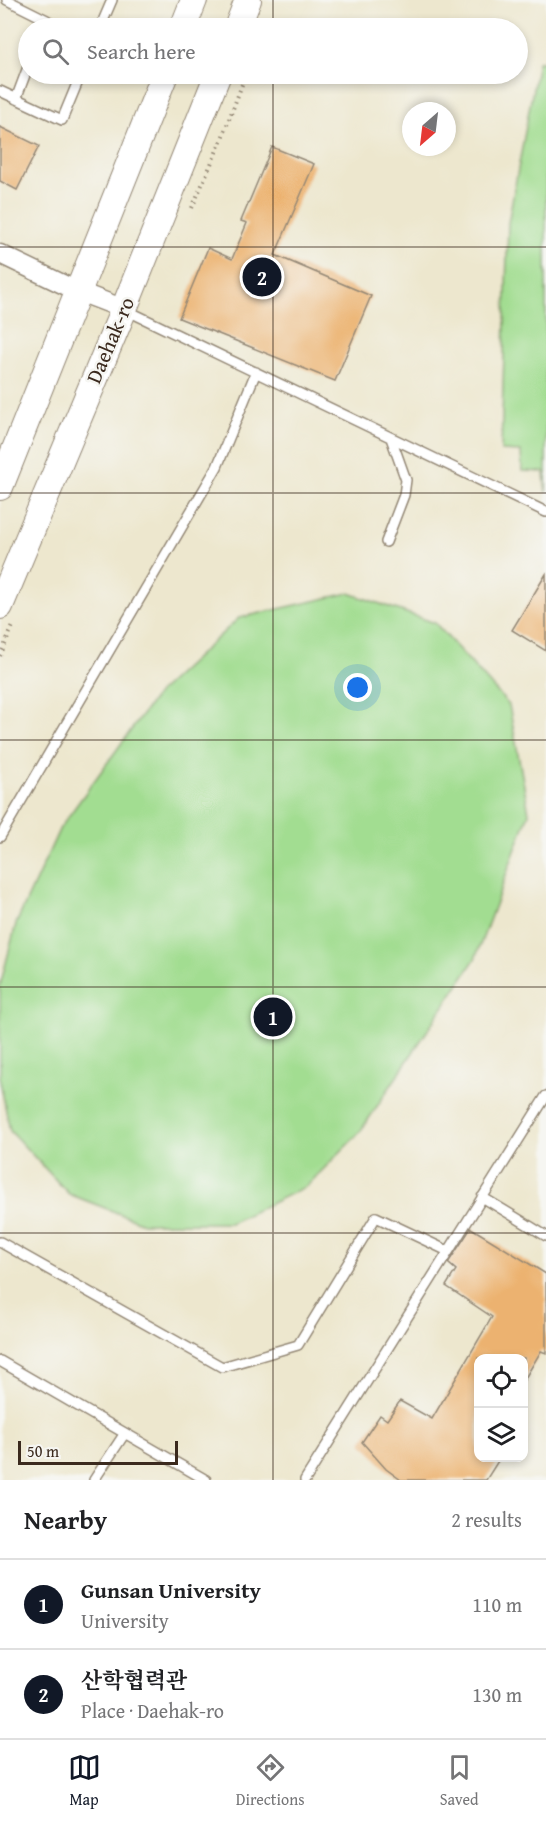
<!DOCTYPE html>
<html lang="en">
<head>
<meta charset="utf-8">
<style>
  body { margin:0; font-family:"Gentium Book Plus","Noto Serif KR",serif; background:#f2f2f2; color:#202124 }
  .controls { position:absolute; right:18px; bottom:18px; display:grid; overflow:hidden; border-radius:12px; box-shadow:0 3px 9px #0003 }
  .controls button { width:54px; height:54px; display:grid; place-items:center; padding:0; border:0; border-bottom:2px solid #e0e0e0; background:#fff; color:#202124; font:30px sans-serif }
  .compass { position:absolute; left:402px; top:102px; width:54px; height:54px; border-radius:50%; background:#fff; box-shadow:0 3px 9px #0003; rotate:208deg }
  .scale { position:absolute; left:18px; bottom:15px; width:160px; box-sizing:border-box; padding-left:6px; border:3px solid #3b2a1e; border-top:0; font-size:16px; line-height:21px; white-space:nowrap; color:#3b2a1e; -webkit-text-stroke:4px #f6f6f2; paint-order:stroke }
  .you { position:absolute; left:358px; top:688px; width:21px; height:21px; margin:-15px; border:4px solid #fff; border-radius:50%; background:#1a73e8; box-shadow:0 0 0 9px #1a73e833 }
  .badge { display:grid; place-items:center; width:39px; height:39px; border-radius:50%; background:#111827; color:#fff; font-size:20px; font-weight:700 }
  .pin { position:absolute; translate:-50% -50%; border:3px solid #fff; box-shadow:0 2px 6px #0006 }
  .list { margin:0; padding:0; list-style:none }
  h2 { display:flex; justify-content:space-between; align-items:center; height:78px; margin:0; padding:0 24px; font-size:26px }
  h2 small { font-size:20px; font-weight:400; color:#757577 }
  .list li { display:grid; grid-template-columns:39px 1fr auto; gap:18px; align-items:center; box-sizing:border-box; height:90px; padding:0 24px; border-top:2px solid #e0e0e0 }
  .list b { display:block; font-size:22px; white-space:nowrap }
  .list p { margin:0; font-size:20px; white-space:nowrap; color:#757577 }
  .list em { font-size:20px; font-style:normal; color:#757577 }
  .icon { flex:none; width:33px; height:33px; fill:none; stroke:currentColor; stroke-width:2; stroke-linecap:round; stroke-linejoin:round }
  .map { position:relative; flex:none; width:546px; height:1480px; overflow:hidden }
  .search { position:absolute; background:#fff; box-shadow:0 3px 9px #0003; left:18px; right:18px; top:18px; height:66px; display:flex; align-items:center; gap:15px; box-sizing:border-box; padding:0 21px; border-radius:33px; color:#757577; font-size:22px }
  .sheet { height:258px; background:#fff }
  nav { display:flex; justify-content:space-around; align-items:center; box-sizing:border-box; height:84px; border-top:2px solid #e0e0e0; background:#fff; font-size:16px; color:#757577 }
  nav a { display:grid; justify-items:center; gap:3px }
  nav .on { color:#111827 }
  .map>svg:first-child { display:block }
  .green { fill:#a2dd91; stroke:#6e8458; stroke-width:1.5 }
  .building { fill:#ecb26f }
  .lines { fill:none; stroke-linecap:round; stroke-linejoin:round }
  .lane-casing { stroke:#948876; stroke-width:12 }
  .street-casing { stroke:#948876; stroke-width:21 }
  .secondary-casing { stroke:#948876; stroke-width:28 }
  .path { stroke:#948876; stroke-width:4; stroke-dasharray:1.5 4.5; stroke-linecap:butt }
  .lane { stroke:#fff; stroke-width:9 }
  .street { stroke:#fff; stroke-width:18 }
  .secondary { stroke:#fff; stroke-width:26 }
  .grid { fill:none; stroke:#3b2a1e; stroke-width:1.5; stroke-opacity:0.55 }
  .labels { text-anchor:middle; dominant-baseline:central; stroke-width:5; stroke-linejoin:round; paint-order:stroke }
  .street-label { font-size:21px; fill:#3b2a1e; stroke:#f6f6f2 }
</style>
</head>
<body>
<div class="map">
<svg width="546" height="1480" viewBox="0 0 546 1480">
  <rect width="100%" height="100%" fill="#f6f6f2"/>
  <filter id="ink" filterUnits="userSpaceOnUse"><feTurbulence type="fractalNoise" baseFrequency=".0167" numOctaves="2"/><feDisplacementMap in="SourceGraphic" scale="12" xChannelSelector="R" yChannelSelector="G"/><feConvolveMatrix kernelMatrix="1 2 1 2 8 2 1 2 1" color-interpolation-filters="sRGB"/></filter>
  <filter id="wash" filterUnits="userSpaceOnUse"><feTurbulence type="fractalNoise" baseFrequency=".008" numOctaves="4" result="noise"/><feDisplacementMap in="SourceGraphic" scale="24" xChannelSelector="R" yChannelSelector="G"/><feGaussianBlur stdDeviation="1.35" result="paint"/><feColorMatrix in="noise" values="0 0 0 0 0 0 0 0 0 0 0 0 0 0 0 0 0 1.4 0 .05"/><feComposite in="paint" operator="in"/></filter>
  <g filter="url(#wash)">
    <rect width="100%" height="100%" fill="#ede7ce"/>
    <path class="green" d="M538,62H546V493L544,472L522,471L521,452L501,451L508,223Z
      M349,593L435,623L509,705L529,813L475,959L360,1132L307,1186L230,1223H143L69,1194L10,1131L0,1081V986L16,924L60,828L158,693L239,618Z"/>
    <g id="blocks">
      <path class="building" d="M0,127L39,146L17,190L0,181Z
        M272,147L314,164L275,255L371,296L335,381L179,318L208,248L232,259L247,223L241,221Z
        M546,574V651L512,630Z
        M471,1228L546,1274V1353L541,1351L524,1380V1358H478V1458H493L498,1461L486,1480H401L386,1469L362,1442L380,1415L387,1420L400,1401L432,1419L492,1317L446,1286L456,1270L448,1263Z"/>
    </g>
  </g>
  <g filter="url(#ink)">
    <use href="#blocks" fill-opacity="0" stroke="#948876" stroke-width="1.5"/>
    <g class="lines">
      <defs>
        <path id="lane" d="M7,0L47,20L44,28
          M100,28L112,0
          M0,91L62,120L81,74
          M16,99L28,67
          M126,310L546,512
          M386,542L404,495L406,480L391,438
          M0,837L217,467L256,372
          M482,1197L546,1236
          M0,1242L222,1367L298,1345L376,1217L448,1251
          M0,1361L206,1480
          M94,1480L125,1433
          M305,1480L546,1096"/>
        <path id="street" d="M0,254L77,291L124,309"/>
        <path id="secondary" d="M183,28L194,0
          M237,28L248,0
          M0,487L165,74
          M0,606L124,309L218,74"/>
      </defs>
      <use href="#lane" class="lane-casing"/>
      <use href="#street" class="street-casing"/>
      <use href="#secondary" class="secondary-casing"/>
      <path class="path" d="M192,208L221,141L244,79V74
        M0,656L13,626"/>
      <use href="#lane" class="lane"/>
      <use href="#street" class="street"/>
      <use href="#secondary" class="secondary"/>
    </g>
  </g>
  <path class="grid" d="M273,0V28M273,74V1480M0,247H546M0,493H546M0,740H546M0,987H546M0,1233H546"/>
  <g class="labels">
    <g class="street-label">
      <text transform="translate(110 340) rotate(-67)">Daehak-ro</text>
    </g>
  </g>
</svg>
<div class="controls">
<button><svg class="icon" aria-label="locate" viewBox="0 0 24 24"><circle cx="12" cy="12" r="6"/><path d="M12 2v4M12 18v4M2 12h4M18 12h4"/></svg></button>
<button><svg class="icon" aria-label="layers" viewBox="0 0 24 24"><path d="M12 4l9 5-9 5-9-5zM3 14l9 5 9-5"/></svg></button>
</div>
<svg class="compass" viewBox="-18 -18 36 36"><path d="M0-13l5 13h-10z" fill="#e53935"/><path d="M0 13l5-13h-10z" fill="#757577"/></svg>
<div class="scale">50 m</div>
<div class="you"></div>
<div class="pin badge" style="left:273px;top:1017px">1</div>
<div class="pin badge" style="left:262px;top:277px">2</div>
<div class="search"><svg class="icon" aria-label="search" viewBox="0 0 24 24"><circle cx="10" cy="10" r="6"/><path d="M15 15l6 6"/></svg>Search here</div>
</div>
<section class="sheet">
<h2>Nearby<small>2 results</small></h2>
<ul class="list">
<li><span class="badge">1</span><div><b>Gunsan University</b><p>University</p></div><em>110 m</em></li>
<li><span class="badge">2</span><div><b>산학협력관</b><p>Place · Daehak-ro</p></div><em>130 m</em></li>
</ul>
</section>
<nav>
<a class="on"><svg class="icon" aria-label="map" viewBox="0 0 24 24"><path d="M3 6l6-2 6 2 6-2v14l-6 2-6-2-6 2zM9 4v14M15 6v14"/></svg>Map</a>
<a><svg class="icon" aria-label="directions" viewBox="0 0 24 24"><path d="M12 3l9 9-9 9-9-9zM9 14v-3h6M13 9l2 2-2 2"/></svg>Directions</a>
<a><svg class="icon" aria-label="saved" viewBox="0 0 24 24"><path d="M7 4h10v16l-5-4-5 4z"/></svg>Saved</a>
</nav>
</body>
</html>
